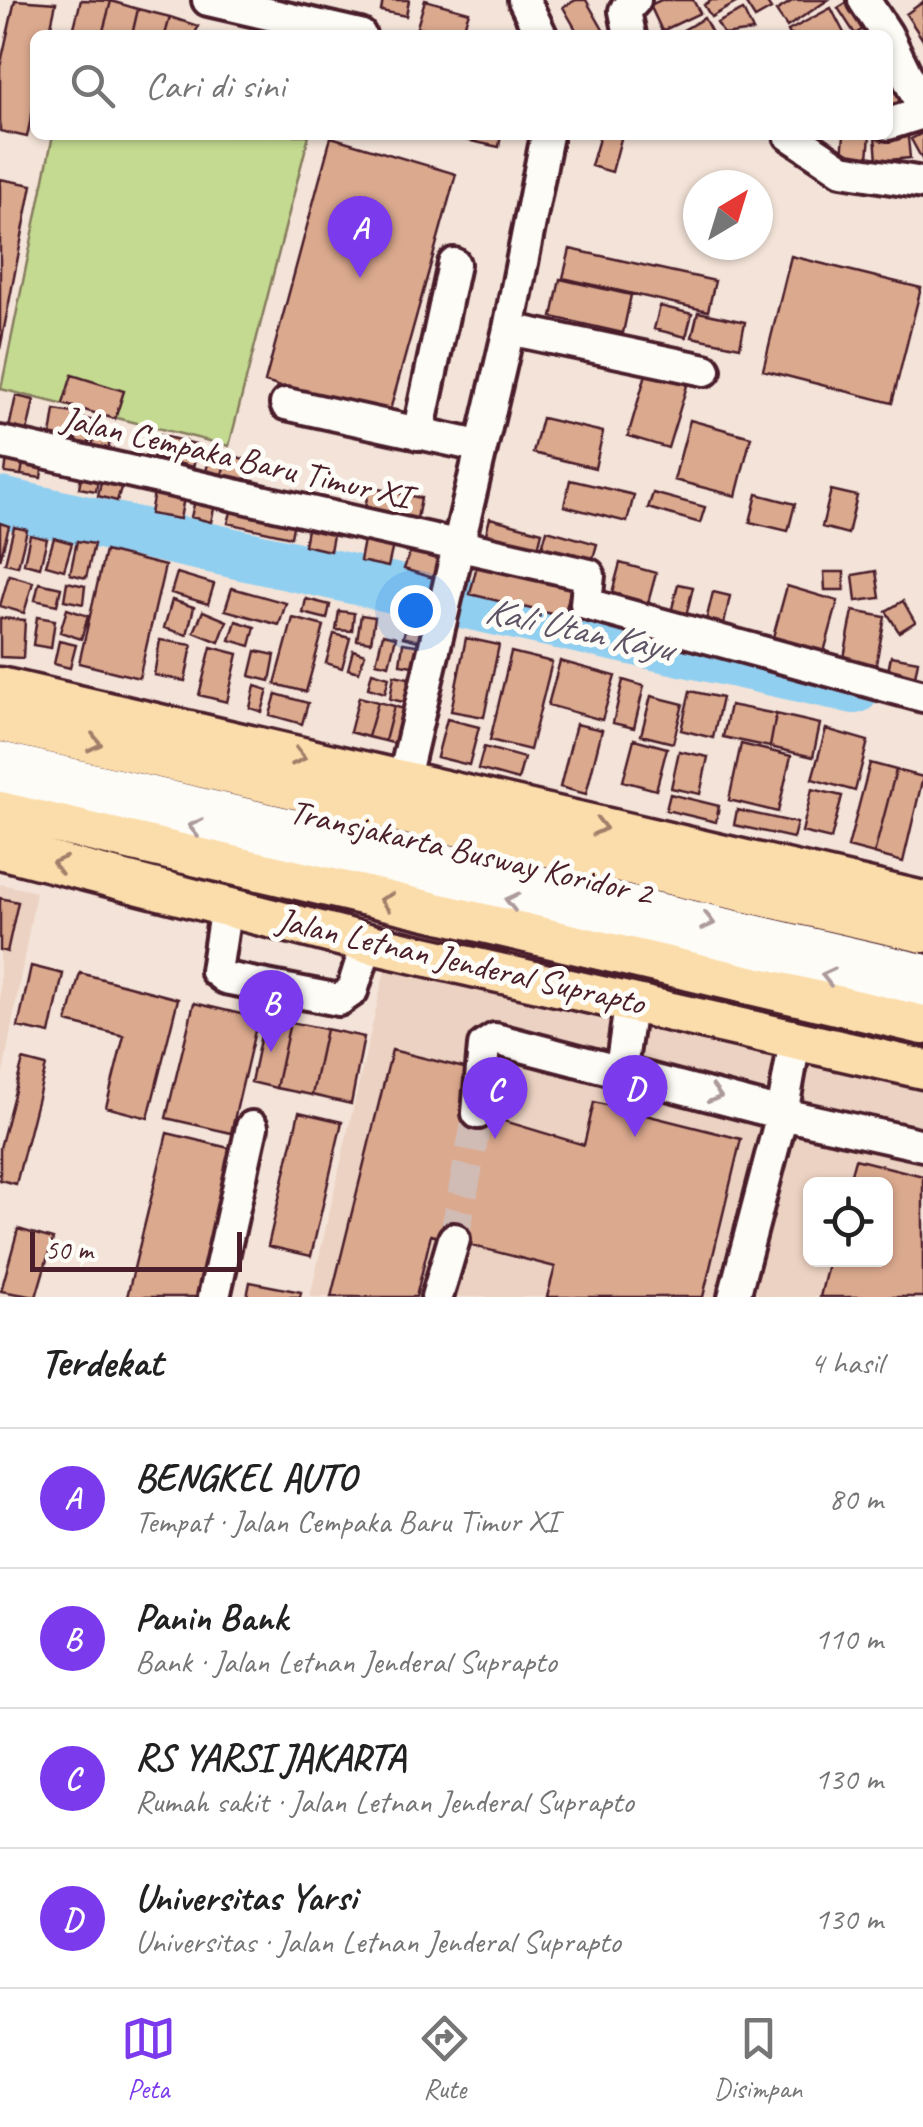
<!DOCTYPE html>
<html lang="id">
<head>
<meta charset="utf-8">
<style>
  body { margin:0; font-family:Caveat,sans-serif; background:#f6f6f6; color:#222 }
  .controls { position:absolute; right:30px; bottom:30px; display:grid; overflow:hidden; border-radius:15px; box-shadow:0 2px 8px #0004 }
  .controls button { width:90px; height:90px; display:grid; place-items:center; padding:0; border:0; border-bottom:2px solid #e0e0e0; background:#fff; color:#222; font:50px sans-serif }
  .compass { position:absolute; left:683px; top:170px; width:90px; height:90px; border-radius:50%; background:#fff; box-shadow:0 2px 8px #0004; rotate:38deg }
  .scale { position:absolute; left:30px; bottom:25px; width:212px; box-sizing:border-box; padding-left:10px; border:5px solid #4a1f2b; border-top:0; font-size:28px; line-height:35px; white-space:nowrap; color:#4a1f2b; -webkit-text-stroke:8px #fdfcf7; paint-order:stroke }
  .you { position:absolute; left:415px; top:610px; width:35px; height:35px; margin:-25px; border:8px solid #fff; border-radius:50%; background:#1a73e8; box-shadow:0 0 0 15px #1a73e833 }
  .badge { display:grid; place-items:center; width:65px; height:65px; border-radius:50%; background:#7c3aed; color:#fff; font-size:32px; font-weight:700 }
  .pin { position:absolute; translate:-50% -82px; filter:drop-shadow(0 2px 5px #0008) }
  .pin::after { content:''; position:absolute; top:52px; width:35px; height:30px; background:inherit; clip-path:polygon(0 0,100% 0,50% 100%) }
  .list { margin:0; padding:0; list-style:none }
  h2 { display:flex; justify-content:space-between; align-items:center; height:130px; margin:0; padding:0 40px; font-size:42px }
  h2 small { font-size:32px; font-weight:400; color:#767676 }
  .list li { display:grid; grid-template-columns:65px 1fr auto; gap:30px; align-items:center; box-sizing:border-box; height:140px; padding:0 40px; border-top:2px solid #e0e0e0 }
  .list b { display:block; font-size:38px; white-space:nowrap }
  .list p { margin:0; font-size:32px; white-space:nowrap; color:#767676 }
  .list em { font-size:32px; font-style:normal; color:#767676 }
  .icon { flex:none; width:55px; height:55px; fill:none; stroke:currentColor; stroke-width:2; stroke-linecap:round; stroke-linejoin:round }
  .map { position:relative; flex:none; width:923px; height:1297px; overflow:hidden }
  .search { position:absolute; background:#fff; box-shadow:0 2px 8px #0004; left:30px; right:30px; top:30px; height:110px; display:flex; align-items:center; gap:25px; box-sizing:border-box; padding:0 35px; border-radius:15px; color:#767676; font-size:38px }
  .sheet { height:690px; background:#fff }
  nav { display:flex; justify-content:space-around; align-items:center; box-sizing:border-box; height:140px; border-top:2px solid #e0e0e0; background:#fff; font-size:28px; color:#767676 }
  nav a { display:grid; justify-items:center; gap:5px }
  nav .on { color:#7c3aed }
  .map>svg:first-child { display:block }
  .built { fill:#ecd2c2; fill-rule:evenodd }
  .green { fill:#c3da90; stroke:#867c5e; stroke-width:2.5 }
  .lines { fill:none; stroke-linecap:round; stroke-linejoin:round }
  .river { stroke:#91cff1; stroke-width:50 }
  .building { fill:#dba98e; stroke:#4a1f2b; stroke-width:2.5 }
  .minor-tunnel { stroke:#d1bcb5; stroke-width:30; stroke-dasharray:30 15; stroke-linecap:butt }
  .minor-casing { stroke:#4a1f2b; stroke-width:38 }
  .major-casing { stroke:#4a1f2b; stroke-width:45 }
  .minor { stroke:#fdfcf7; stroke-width:30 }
  .major { stroke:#fbddab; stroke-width:38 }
  .oneway { stroke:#a27e6b }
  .oneway2 { stroke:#ac999b }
  .labels { text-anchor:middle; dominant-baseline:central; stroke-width:10; stroke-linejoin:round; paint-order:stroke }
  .street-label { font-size:35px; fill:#4a1f2b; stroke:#fdfcf7 }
  .water-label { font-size:38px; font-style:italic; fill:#5f5466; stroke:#fdfcf7 }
</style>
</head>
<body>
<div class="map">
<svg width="923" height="1297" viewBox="0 0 923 1297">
  <rect width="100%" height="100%" fill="#f3e3d8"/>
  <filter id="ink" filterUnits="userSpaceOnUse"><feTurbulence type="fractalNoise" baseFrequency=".01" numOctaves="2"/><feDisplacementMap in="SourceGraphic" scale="20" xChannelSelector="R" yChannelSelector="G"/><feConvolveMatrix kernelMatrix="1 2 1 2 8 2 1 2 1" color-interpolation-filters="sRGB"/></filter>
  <g filter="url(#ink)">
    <path class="built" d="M0,884L36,892L0,1090Z
      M387,961L923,1089V1297H310ZM810,1184H886V1260H810Z"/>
    <path class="green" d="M53,135H309L229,446L1,389Z"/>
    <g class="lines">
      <path class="river" d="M0,502L855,689"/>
    </g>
    <path class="building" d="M15,0L56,3L49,35H35V99L27,137L0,131V67Z
      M81,0L111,1L102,35H72Z
      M383,0H409L406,16L381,11Z
      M425,0L469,12L461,35H441L417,27Z
      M576,0H586L606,35H579L563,7Z
      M661,0H693L700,13L662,31L650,5Z
      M712,0H741L711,17L704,5Z
      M753,0H765L771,9L755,18L746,4Z
      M794,0H828L787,27L776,11Z
      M851,0L870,25L855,34L838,8Z
      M111,1L138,9L132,35H102Z
      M923,2V40L906,14Z
      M831,8L845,35H790L788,31Z
      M138,9L170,17L165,35H132Z
      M743,10L753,31L724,35L717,23Z
      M170,17L198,26L195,35H165Z
      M704,18L713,35H682L680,32Z
      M905,78L919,110L888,119V85Z
      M907,128L910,158L877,161L875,135Z
      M923,133V161L911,139Z
      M467,135H501L499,147L466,140Z
      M600,135H622L612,172L591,166Z
      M844,135H870L868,158L842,156Z
      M331,137L456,174L387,421L265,382Z
      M0,179L32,185L0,349Z
      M570,249L715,281L708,311L563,278Z
      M791,256L921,288L892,403L763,370Z
      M560,279L631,295L623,333L552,317Z
      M660,306L692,314L686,337L654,329Z
      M698,312L745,322L740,347L692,337Z
      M648,367L689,379L668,448L628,436Z
      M72,375L124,391L115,419L63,404Z
      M16,396L34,400L27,432L9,428Z
      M55,410L79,414L75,440L51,436Z
      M82,418L94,421L88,446L76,443Z
      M542,418L603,432L595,468L533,453Z
      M690,420L751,437L736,496L674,480Z
      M96,429L112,433L108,450L92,447Z
      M159,435L199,445L193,467L153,457Z
      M8,449L25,452L21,475L5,473Z
      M212,450L227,454L222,475L206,471Z
      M25,452L44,455L41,478L21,475Z
      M227,454L251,461L245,481L222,475Z
      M83,465L100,467L96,491L79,488Z
      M104,468L125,474L117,501L98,496Z
      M570,480L634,495L627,522L564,506Z
      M156,481L186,487L180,519L150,514Z
      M369,487L421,498L416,524L364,513Z
      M831,490L857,496L848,534L822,527Z
      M197,492L217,496L211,522L191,517Z
      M653,493L705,507L700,523L648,508Z
      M757,494L795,504L788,531L750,522Z
      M234,501L295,516L291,537L228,523Z
      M490,518L542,532L536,556L484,541Z
      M309,519L335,525L330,551L304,545Z
      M0,523L9,526L0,560Z
      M14,527L27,530L18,566L5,563Z
      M547,530L597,544L589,573L539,558Z
      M30,535L47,539L40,567L24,563Z
      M365,535L394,541L388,567L360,561Z
      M54,538L72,543L64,570L46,565Z
      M77,541L94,544L86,578L70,574Z
      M412,546L440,555L433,578L404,569Z
      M105,551L165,566L139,678L79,663Z
      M478,561L572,584L564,617L470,594Z
      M620,563L656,573L648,603L612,593Z
      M876,571L880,598L856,601L853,575Z
      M824,572H844V590H825Z
      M177,573L214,584L208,604L171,593Z
      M9,575L33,582L24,613L0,606Z
      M67,582L85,586L83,604L64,600Z
      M39,583L61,588L57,605L35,600Z
      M678,584L693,587L686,616L671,613Z
      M787,586L838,601L821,663L770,648Z
      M232,588L286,603L279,625L225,610Z
      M713,592L730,596L723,629L705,625Z
      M306,599L330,605L327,619L303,613Z
      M172,600L194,607L187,635L164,628Z
      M903,601L915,622L899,632L886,611Z
      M67,609L88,616L81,639L60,632Z
      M203,611L227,621L219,642L194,632Z
      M339,611L354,613L352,631L336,630Z
      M853,611L885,617L875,669L843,663Z
      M361,615L375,617L371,642L357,640Z
      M37,617L55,620L51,648L33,645Z
      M0,618L25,620L23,658L0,657Z
      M293,618L324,626L306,692L275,684Z
      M236,621L255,627L250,646L230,640Z
      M408,621L427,626L422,642L403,637Z
      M334,634L350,638L342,668L326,663Z
      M383,634L396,637L389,665L376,662Z
      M466,638L499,645L484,717L451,711Z
      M160,640L192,645L185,681L154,675Z
      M59,641L76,645L70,668L54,664Z
      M403,643L423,646L419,667L400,664Z
      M211,647L238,654L227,702L199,695Z
      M353,650L365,654L359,672L348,669Z
      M256,651L275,655L270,681L250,676Z
      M511,652L552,662L530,750L490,740Z
      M891,656L918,661L912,692L885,686Z
      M560,661L615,676L602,720L548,705Z
      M372,672L389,677L385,693L368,688Z
      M394,675L413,679L408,703L390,699Z
      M623,680L644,686L634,728L613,723Z
      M255,686L268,690L262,712L250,708Z
      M690,691L722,698L713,738L681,730Z
      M276,694L308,703L302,724L270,715Z
      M651,696L683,704L673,743L641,735Z
      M359,697L378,702L368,737L350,732Z
      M378,702L394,706L385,741L368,737Z
      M730,705L776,714L770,747L723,737Z
      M394,706L409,711L400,745L385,741Z
      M776,714L820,724L813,757L770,747Z
      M447,719L479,727L469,765L437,757Z
      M576,724L602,730L586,794L560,787Z
      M826,729L868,741L855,791L812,779Z
      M634,739L667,748L656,790L623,781Z
      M741,744L791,756L778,812L729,800Z
      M484,747L524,758L518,780L478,769Z
      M679,751L708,757L700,794L671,788Z
      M870,763L896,770L874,854L848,847Z
      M896,770L923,777L903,862L874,854Z
      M812,789L842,796L831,839L802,832Z
      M670,794L719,806L716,822L666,810Z
      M737,810L797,823L793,838L734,825Z
      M0,898L18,902L7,952L0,950Z
      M31,966L63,974L50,1034L18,1027Z
      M80,973L178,999L148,1118L106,1107L124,1036L67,1022Z
      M194,1003L258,1018L231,1133L166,1118Z
      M265,1016L290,1022L276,1088L251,1082Z
      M290,1022L326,1029L312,1095L276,1088Z
      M326,1029L364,1037L351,1104L312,1095Z
      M392,1050L472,1070L461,1113H478L584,1145L594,1102L741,1139L703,1297H547L555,1267L431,1235L416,1297H331Z
      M23,1060L46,1066L16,1184L0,1180V1148Z
      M299,1112L342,1122L311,1256L268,1246Z
      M167,1133L233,1149L197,1297H127Z
      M855,1159L923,1176V1297H820L829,1260H886V1184H848Z
      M18,1229L53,1239L36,1297L1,1291Z
      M250,1282L301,1292L300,1297H247Z"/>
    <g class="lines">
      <path class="minor-tunnel" d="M454,1239L478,1113"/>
      <defs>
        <path id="minor" d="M208,0L360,35
          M524,0L541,35
          M864,0L887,35
          M630,35L625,11L635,0
          M888,37L923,109
          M888,124L923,113
          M790,135L842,170L923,183
          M509,329L705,370
          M286,404L478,446
          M418,434L454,264
          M0,442L589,575L586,604L923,696
          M0,757L923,969
          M403,782L509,329L547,135
          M0,783L923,998
          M226,906L216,971L225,978L339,1000L352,991L367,943
          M795,1041L782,1114L923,1145
          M621,1069L631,999
          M478,1113L484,1046L495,1039L782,1114L734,1297
          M214,1297L252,1127
          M437,1297L454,1239"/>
        <path id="major" d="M0,687L923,901
          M0,722L923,933
          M0,811L923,1025
          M0,849L367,943L923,1069"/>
      </defs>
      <use href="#minor" class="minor-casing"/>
      <use href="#major" class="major-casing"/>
      <use href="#minor" class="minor"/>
      <use href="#major" class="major"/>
    </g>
    <defs><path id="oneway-chevron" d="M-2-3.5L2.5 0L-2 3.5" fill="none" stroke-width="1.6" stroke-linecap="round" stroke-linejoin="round" transform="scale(2.5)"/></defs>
    <g class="oneway">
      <use href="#oneway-chevron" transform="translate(95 743) rotate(13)"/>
      <use href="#oneway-chevron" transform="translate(299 757) rotate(13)"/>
      <use href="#oneway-chevron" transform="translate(600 827) rotate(13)"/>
      <use href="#oneway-chevron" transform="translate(59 864) rotate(-166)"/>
      <use href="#oneway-chevron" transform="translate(386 901) rotate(-167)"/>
    </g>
    <g class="oneway2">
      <use href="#oneway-chevron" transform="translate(195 827) rotate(-167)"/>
      <use href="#oneway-chevron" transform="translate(512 901) rotate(-167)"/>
      <use href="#oneway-chevron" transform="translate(708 922) rotate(13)"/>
      <use href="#oneway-chevron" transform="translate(828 976) rotate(-167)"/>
      <use href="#oneway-chevron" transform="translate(715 1095) rotate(16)"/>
    </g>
  </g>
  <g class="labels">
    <g class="street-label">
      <text transform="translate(236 457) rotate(13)">Jalan Cempaka Baru Timur XI</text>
      <text transform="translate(471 852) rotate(13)">Transjakarta Busway Koridor 2</text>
      <text transform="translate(461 961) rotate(13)">Jalan Letnan Jenderal Suprapto</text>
    </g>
    <g class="water-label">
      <text transform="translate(579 629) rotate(12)">Kali Utan Kayu</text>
    </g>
  </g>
</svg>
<div class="controls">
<button><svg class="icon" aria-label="locate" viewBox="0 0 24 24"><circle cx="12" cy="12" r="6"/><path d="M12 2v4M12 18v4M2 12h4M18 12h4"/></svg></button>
</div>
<svg class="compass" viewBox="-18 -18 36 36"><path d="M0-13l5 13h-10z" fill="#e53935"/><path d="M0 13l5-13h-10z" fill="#767676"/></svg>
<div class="scale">50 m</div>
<div class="you"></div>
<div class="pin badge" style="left:360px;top:278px">A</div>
<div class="pin badge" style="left:271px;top:1052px">B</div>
<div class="pin badge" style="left:495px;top:1139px">C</div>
<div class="pin badge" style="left:635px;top:1137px">D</div>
<div class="search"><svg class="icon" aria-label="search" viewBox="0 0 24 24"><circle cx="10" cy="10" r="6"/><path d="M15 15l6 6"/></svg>Cari di sini</div>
</div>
<section class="sheet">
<h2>Terdekat<small>4 hasil</small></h2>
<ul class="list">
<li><span class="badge">A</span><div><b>BENGKEL AUTO</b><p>Tempat · Jalan Cempaka Baru Timur XI</p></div><em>80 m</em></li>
<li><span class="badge">B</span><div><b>Panin Bank</b><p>Bank · Jalan Letnan Jenderal Suprapto</p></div><em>110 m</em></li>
<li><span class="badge">C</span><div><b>RS YARSI JAKARTA</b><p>Rumah sakit · Jalan Letnan Jenderal Suprapto</p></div><em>130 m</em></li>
<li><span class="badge">D</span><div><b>Universitas Yarsi</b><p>Universitas · Jalan Letnan Jenderal Suprapto</p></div><em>130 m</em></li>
</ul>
</section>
<nav>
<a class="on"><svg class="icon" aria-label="map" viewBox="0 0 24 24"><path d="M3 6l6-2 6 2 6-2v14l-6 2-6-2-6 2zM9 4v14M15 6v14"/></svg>Peta</a>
<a><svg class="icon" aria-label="directions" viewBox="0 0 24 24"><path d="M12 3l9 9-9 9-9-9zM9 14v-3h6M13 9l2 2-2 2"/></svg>Rute</a>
<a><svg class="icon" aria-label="saved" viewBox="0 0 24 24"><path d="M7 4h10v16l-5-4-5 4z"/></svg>Disimpan</a>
</nav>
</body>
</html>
